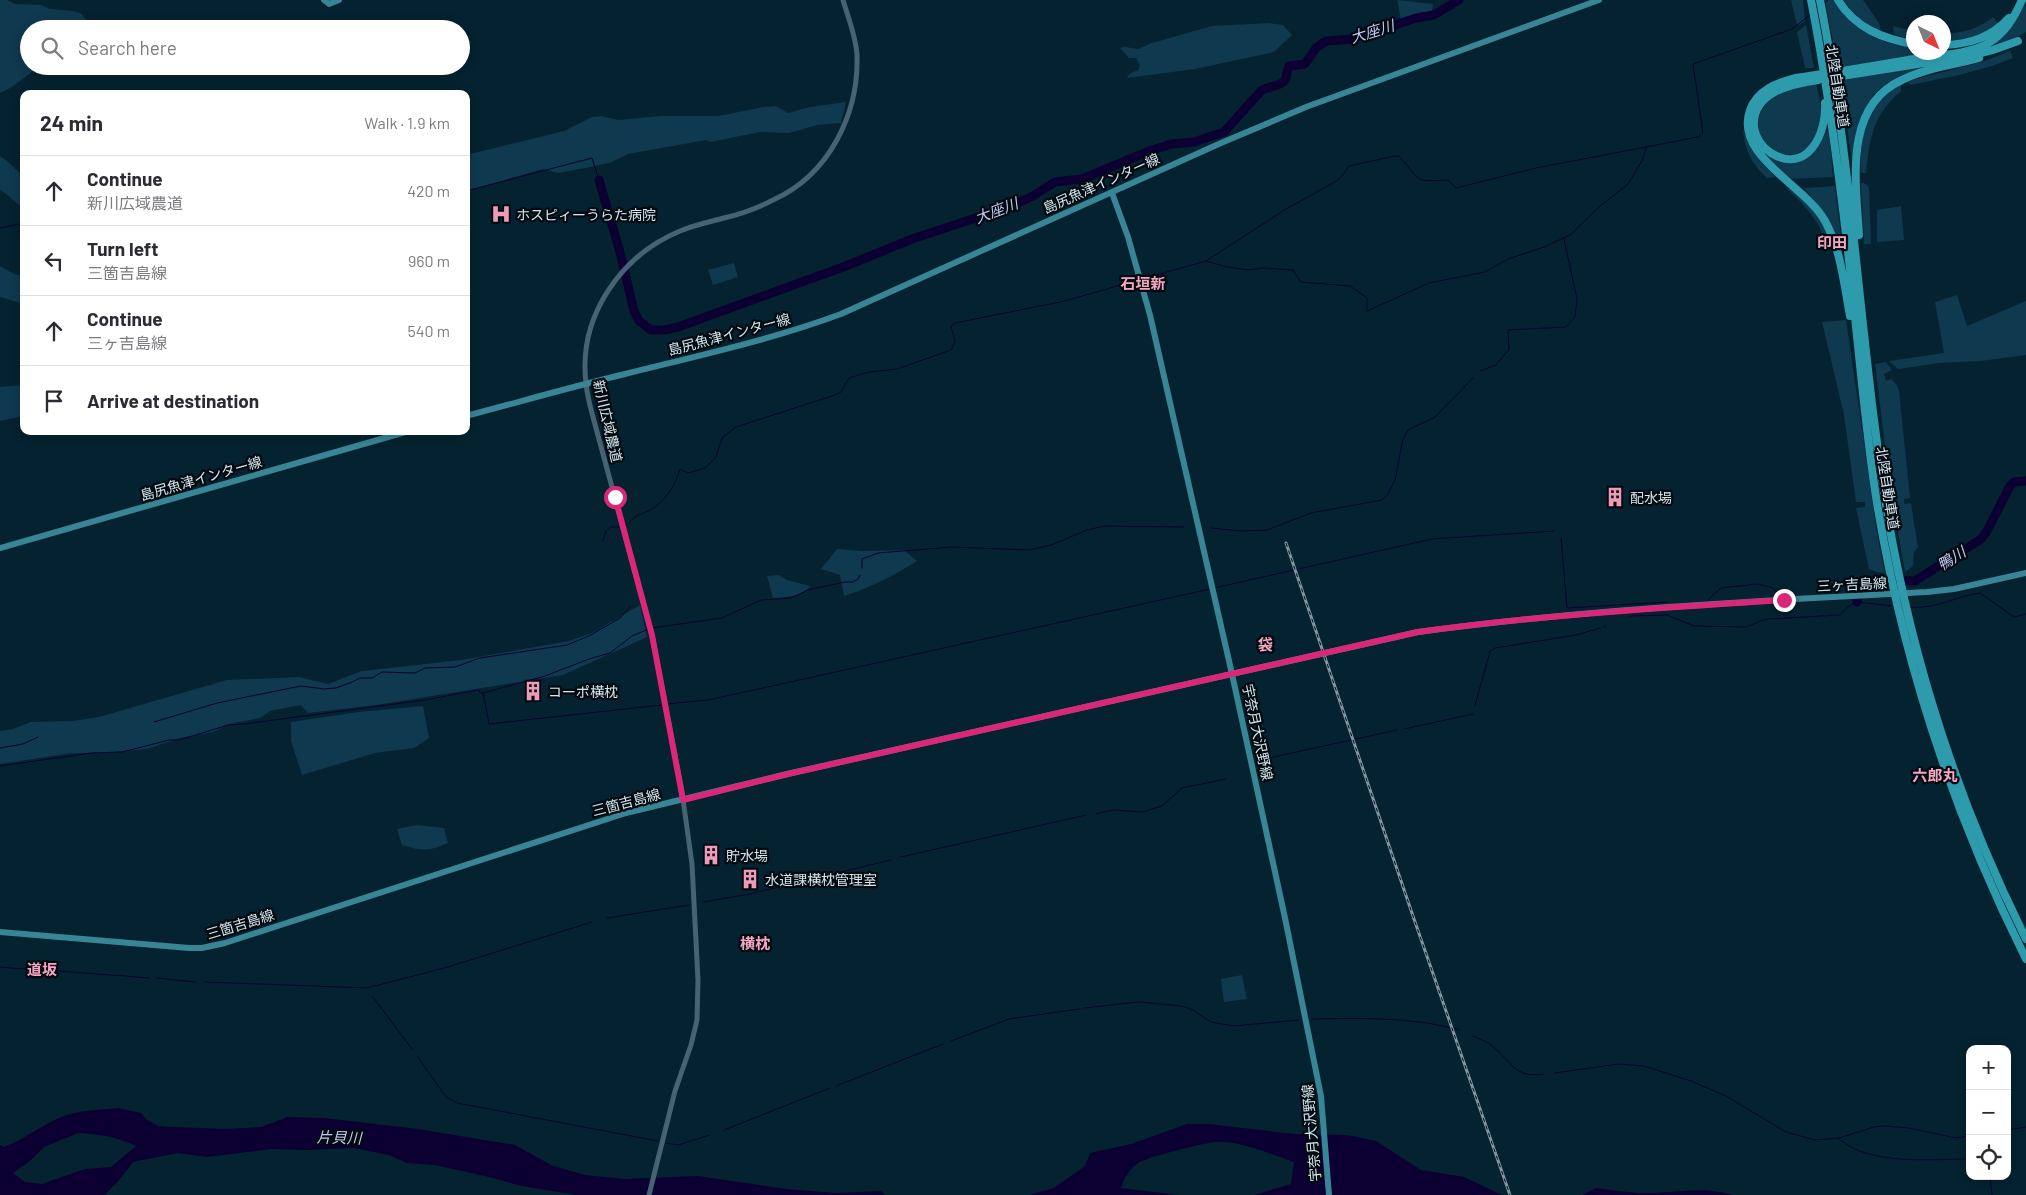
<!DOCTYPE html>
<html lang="en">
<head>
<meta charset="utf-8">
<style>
  body { margin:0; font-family:Barlow,"Noto Sans JP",sans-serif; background:#f2f2f3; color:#2b2b33 }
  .controls { position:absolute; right:15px; bottom:15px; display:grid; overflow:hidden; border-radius:10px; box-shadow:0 2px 12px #0003 }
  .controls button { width:45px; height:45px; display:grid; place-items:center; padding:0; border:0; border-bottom:1px solid #e1e1e2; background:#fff; color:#2b2b33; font:25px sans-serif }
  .compass { position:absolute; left:1906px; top:15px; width:45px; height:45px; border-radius:50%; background:#fff; box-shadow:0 2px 12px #0003; rotate:137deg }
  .stop { position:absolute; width:15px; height:15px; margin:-11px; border:4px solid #db2777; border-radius:50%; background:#fff }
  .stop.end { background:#db2777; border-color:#fff; box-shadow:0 1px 5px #0008 }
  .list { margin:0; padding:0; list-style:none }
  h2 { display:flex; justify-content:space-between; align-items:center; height:65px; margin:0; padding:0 20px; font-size:21px }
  h2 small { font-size:16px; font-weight:400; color:#7c7c81 }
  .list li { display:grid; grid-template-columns:32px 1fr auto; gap:15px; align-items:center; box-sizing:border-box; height:70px; padding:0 20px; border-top:1px solid #e1e1e2 }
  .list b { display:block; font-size:19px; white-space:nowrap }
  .list p { margin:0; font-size:16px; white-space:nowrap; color:#7c7c81 }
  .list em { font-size:16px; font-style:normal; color:#7c7c81 }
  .icon { flex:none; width:28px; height:28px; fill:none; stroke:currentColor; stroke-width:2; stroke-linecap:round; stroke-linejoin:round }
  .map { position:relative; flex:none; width:2026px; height:1195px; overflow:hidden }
  .search { position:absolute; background:#fff; box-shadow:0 2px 12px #0003; left:20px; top:20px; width:450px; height:55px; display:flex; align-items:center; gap:12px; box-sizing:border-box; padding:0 18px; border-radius:28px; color:#7c7c81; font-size:19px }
  .panel { position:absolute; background:#fff; box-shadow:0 2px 12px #0003; left:20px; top:90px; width:450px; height:345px; border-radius:10px }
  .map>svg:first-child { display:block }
  .green { fill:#0f394e }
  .water { fill:#0b0031; fill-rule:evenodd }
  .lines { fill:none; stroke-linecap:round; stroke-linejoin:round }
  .stream { stroke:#0b0031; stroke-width:1 }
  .river { stroke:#0b0031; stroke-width:9 }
  .minor { stroke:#466374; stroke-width:5 }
  .major { stroke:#388596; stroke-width:6 }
  .highway { stroke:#2e9bac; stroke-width:8 }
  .rail-casing { stroke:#8196a1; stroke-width:3 }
  .rail { stroke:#020a10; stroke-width:1; stroke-dasharray:4; stroke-linecap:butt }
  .route { stroke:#db2777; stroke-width:6 }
  .labels { text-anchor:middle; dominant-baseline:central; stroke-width:4.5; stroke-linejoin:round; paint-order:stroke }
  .street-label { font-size:14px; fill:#d5e6ef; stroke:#020a10 }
  .poi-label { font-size:14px; fill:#d5e6ef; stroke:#020a10; text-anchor:start }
  .water-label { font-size:15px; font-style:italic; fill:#c5c7f2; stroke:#020a10 }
  .neighbourhood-label { font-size:15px; font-weight:bold; fill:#f6a6c2; stroke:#020a10 }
</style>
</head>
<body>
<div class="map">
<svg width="2026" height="1195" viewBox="0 0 2026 1195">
  <rect width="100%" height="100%" fill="#052230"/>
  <path class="green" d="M0,0H7L15,4L41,5L50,9L73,11L80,13L95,29H29V66H48C27,70 19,86 0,93Z
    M1397,0L1433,4L1432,11L1401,19Z
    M1791,0H1803L1805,21L1797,26Z
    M1825,0H1835C1860,29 1873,44 1913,47L1914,52L1937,53L1838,67Z
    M1843,0H1863L1879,23L1881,32C1865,24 1853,15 1843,0Z
    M2024,5L2026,6V32L2005,44L1979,50C1999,37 2014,26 2024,5Z
    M1993,17L1999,24L1980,36L1944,42V34C1962,33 1978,29 1993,17Z
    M1269,23L1283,25L1292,35L1274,52L1195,69L1127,78L1129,74L1138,70L1140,65L1136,58H1129L1120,48L1125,47L1138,49L1152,43L1212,26Z
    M1806,25L1814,68H1805L1797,32Z
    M1893,26L1913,31V40L1894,34Z
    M2010,51L2013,58L1992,66L1959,75L1910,85L1908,81L1982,62Z
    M1949,63C1930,68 1910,71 1893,80C1859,96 1857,135 1853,168L1840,79Z
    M1901,83V91C1872,116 1870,138 1866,173H1861C1860,131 1865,108 1901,83Z
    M1816,84C1819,95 1822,107 1821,118C1820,140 1801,162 1777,153C1746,139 1755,103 1783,91C1793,87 1806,86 1816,84Z
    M846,102L841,123L817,125L789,133L760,132L710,142L706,140L628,154L612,162L591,167L558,173L543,169L466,191V155L564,131L592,117L601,116L618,120L660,116H718L764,107L776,106L788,113L810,107Z
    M1743,129C1749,150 1761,163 1776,177L1767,178C1752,165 1744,149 1743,129Z
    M1826,131H1829L1833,177L1791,179L1778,169L1762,152L1799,160L1809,156L1817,149Z
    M0,156L7,161L24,177V209L0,189Z
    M1861,183H1864L1869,187L1871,244H1864Z
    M1835,186L1843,257C1833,229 1824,211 1804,188Z
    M1787,189H1793C1811,205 1827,223 1832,248H1829C1824,242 1822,233 1819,226C1810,212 1800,200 1787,189Z
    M1901,206L1904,240L1877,242V210Z
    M734,263L738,277L713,285L708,270Z
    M0,266L14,274L24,276V304L0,297Z
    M1957,295L1967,326L2026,301V355L1981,361L1939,363L1898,369L1889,361L1944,353L1935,302Z
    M1846,320L1878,540L1885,573L1876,572L1869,569L1856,508L1865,507V502H1856L1844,415L1822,322Z
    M1886,362L1892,370L1884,374L1886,381L1891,379L1897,385L1899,391L1910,498L1904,499V504L1911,503L1918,548L1914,552L1913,566L1905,572L1890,486L1875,364Z
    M24,385V416L0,421V387Z
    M837,549L862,551L904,550L917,561C893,576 870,588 844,596L840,575L821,569Z
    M779,575L787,580L810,586C802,597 786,597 773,598L767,576Z
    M640,605L647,637L563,675L376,705L308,713L301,705L270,711L260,718L229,724L213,732L180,738L147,749L101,753H72L0,764V731L13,729L31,722L73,721L99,717L227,680L299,677L328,684L362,671L461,660L569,641L592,633Z
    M423,706L429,738L414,748L375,753L302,775L291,741V722L359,712Z
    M417,825L444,828L448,843C427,852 423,851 402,845L397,829Z
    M1242,975L1247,999L1224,1002L1221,979Z"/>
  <path class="water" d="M118,1108L141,1113L147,1120L158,1126L173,1127L226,1129L261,1127L288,1117L324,1118L418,1129L515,1145L553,1166L585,1175L624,1179L698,1176L786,1189L836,1193L881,1191L885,1195H577L522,1186L485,1176L435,1165L407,1163L389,1155L353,1148L307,1150L271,1149L207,1157L178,1153L133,1162L119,1180L105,1195H0V1145L4,1147C25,1139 43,1124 64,1116C81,1110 100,1110 118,1108ZM78,1133C99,1134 117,1137 136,1146L111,1167L85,1169L42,1184L25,1182L13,1173L30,1161L44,1147Z
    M1187,1124H1208L1295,1134L1347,1135L1376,1141L1421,1170L1464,1177L1502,1195H1254L1291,1184L1294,1162C1273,1155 1238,1140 1216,1142C1204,1143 1147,1157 1138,1163C1129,1170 1124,1178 1121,1188L1178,1195H1029L1054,1188L1085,1166L1090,1153L1131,1144Z
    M1596,1188C1610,1190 1625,1192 1639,1193C1671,1194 1701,1185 1732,1195H1582Z"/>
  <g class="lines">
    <path class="stream" d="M1823,4L1828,0
      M466,191L592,158L599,180
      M0,228L24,223
      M1206,261L1227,267L1249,270L1263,268L1293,270L1301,282L1350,286L1367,298V311L1429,283L1485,272L1508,259L1544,247L1570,235L1599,207L1628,184L1643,159L1646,147
      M1142,279L1206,261L1286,209L1335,182L1343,175L1349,166L1395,156L1400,157C1421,182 1415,182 1448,180L1456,188L1536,168L1698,137L1703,133L1693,64L1792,29L1810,15
      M1480,371L1496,365L1509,349L1508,330L1566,327L1575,317L1577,299L1564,239
      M627,525C637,514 637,516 650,510C666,501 675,486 680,469L688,473L705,468L716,457L722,438L736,427L835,395L841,392L849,378L869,372L897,369L951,350L955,342L951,326L955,323L1065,301L1138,280
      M1210,528L1242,531L1267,530L1311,513L1382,500L1388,494L1395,480L1403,439L1408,430L1435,417L1473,378
      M1561,538L1567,608L1667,602
      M603,541L606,531L610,527H619
      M862,568V559L878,553L951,547L1029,550L1051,545L1087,530L1104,526L1183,527
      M1214,588L1432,539L1554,531
      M1709,599L1721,588L1758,584L1773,588L1780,596
      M1910,607C1935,610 1956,596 1980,593L2014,617L2026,614
      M1629,616L1667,615L1694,626L1745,627C1754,625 1759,620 1768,619L1840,615L1849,606L1857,602L1893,606
      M1604,627L1606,626
      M652,628L722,618L761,600L791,598L808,590L845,582H853L858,579L860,575
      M483,693L489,724L662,705
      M666,704L708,700L813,677L1210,589
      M1475,705L1489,655L1490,651L1495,648L1576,635L1600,628
      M154,722L217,703L301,686L324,689L336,688L350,683L360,678H372L382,672L415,673L425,668L455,667L480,658L567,645L589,636L620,618L630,607
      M1404,729L1473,714
      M0,748L23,744L38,737
      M1260,760L1397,730
      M0,766L91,753L122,752L169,740H179L228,725L244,724L425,700L479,690L480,693H483L545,676L589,659L610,653L632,636L649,629
      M1096,814L1113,810L1142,812L1162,806L1182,788L1226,779
      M901,857L1086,815
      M703,902L750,894L891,860
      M607,918L689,905
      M0,967L39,970
      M46,970L149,978
      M156,978L196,982
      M205,982L367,988L448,967L592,922
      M373,997L412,1049
      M1084,1008L1139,1002L1182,1006L1193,1010L1211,1022L1234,1026L1299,1020
      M1313,1019C1363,1018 1412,1017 1460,1030
      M1473,1036C1482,1040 1490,1043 1497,1050C1514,1066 1517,1078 1544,1074
      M951,1041L1009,1019L1079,1009
      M417,1056L446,1097L457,1103L658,1141
      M1554,1073L1619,1064L1644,1066L1691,1081L1726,1096L1786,1132L1815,1140L1839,1138L1874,1127L1884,1126L1909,1128L1956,1138L1970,1136
      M836,1086L943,1044
      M724,1130L830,1088
      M2007,1130L2026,1127
      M1839,1139C1870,1166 1932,1159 1970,1159
      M666,1143L678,1145L710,1135
      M1990,1176L1992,1195"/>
    <path class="river" d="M599,180L620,252L634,311L639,321L651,330H664L678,327L846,266L912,239L1009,207L1033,196L1055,182L1082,179L1152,150L1172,144L1194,142L1224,132L1261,91C1268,86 1284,86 1286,78C1287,74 1287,70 1289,66L1305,64L1316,48L1326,41L1353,39L1369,30L1379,26L1395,25L1416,18L1434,15L1459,0
      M1857,602L1859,589H1873L1895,580L1915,581L1981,539L1987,531L2010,486L2014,482L2026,481"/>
    <path class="minor" d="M649,1195L675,1091L691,1045L697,1020L698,980L692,864L682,792L652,635L593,417C590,406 587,395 586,383C578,317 620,256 680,231C694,225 709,222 724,218C741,214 758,208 773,200C829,175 859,114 857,55C856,37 848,17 843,0"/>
    <path class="major" d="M324,0L329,4L339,0
      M1112,193L1128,237L1150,315L1232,674L1285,918L1321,1096L1329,1195
      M466,416C519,402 571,387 625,374C697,356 771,340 841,314L1221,143L1306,107L1599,0
      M0,548L409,431
      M0,932L189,948H202L225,943L626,813L787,774L1418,632C1586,609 1757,601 1927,592L1954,589L2026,573"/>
    <path class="highway" d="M1811,0C1828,86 1839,173 1849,260C1858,339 1864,419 1876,497C1902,659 1953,813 2026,959
      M1820,0C1855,178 1860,361 1892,540C1918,678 1963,813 2026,939
      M1838,0C1855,28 1883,39 1914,44
      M1944,45C1969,44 1991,38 2009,18
      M1829,78L1974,55L1993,50L2018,41
      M1818,80C1791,84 1751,92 1754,128C1756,138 1762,147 1771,153C1807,175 1827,134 1825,103
      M1859,235C1856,183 1843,106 1902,80C1926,68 1954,65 1979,58
      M1850,316C1844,284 1841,250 1825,221C1805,185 1734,156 1750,110C1757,90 1777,83 1795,78C1837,72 1878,65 1920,58C1941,55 1967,54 1987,44C2005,34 2014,18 2022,0"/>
    <defs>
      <path id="rail" d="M1286,543L1414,919L1510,1195"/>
    </defs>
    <use href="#rail" class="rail-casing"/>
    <use href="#rail" class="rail"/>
  </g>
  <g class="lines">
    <path class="route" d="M615,497L652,635L683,800L788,774L1418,632C1539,615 1661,608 1784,600"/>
  </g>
  <defs>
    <symbol id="hospital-bare" viewBox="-9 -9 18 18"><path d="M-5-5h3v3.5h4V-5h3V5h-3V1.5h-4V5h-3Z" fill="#ef9ab8" stroke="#020a10" stroke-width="2.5" paint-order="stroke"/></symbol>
    <symbol id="building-bare" viewBox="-9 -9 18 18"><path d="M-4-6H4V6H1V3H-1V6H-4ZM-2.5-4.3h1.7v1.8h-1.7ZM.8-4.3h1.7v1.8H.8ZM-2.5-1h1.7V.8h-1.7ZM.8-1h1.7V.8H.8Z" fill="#ef9ab8" stroke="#020a10" stroke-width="2.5" paint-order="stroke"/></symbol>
  </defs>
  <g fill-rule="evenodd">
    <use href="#hospital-bare" x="487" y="200" width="28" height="28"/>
    <use href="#building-bare" x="1601" y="483" width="28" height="28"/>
    <use href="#building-bare" x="519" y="677" width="28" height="28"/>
    <use href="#building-bare" x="697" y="841" width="28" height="28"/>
    <use href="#building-bare" x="736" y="865" width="28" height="28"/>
  </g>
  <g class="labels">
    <g class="street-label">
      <text transform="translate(1838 86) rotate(81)">北陸自動車道</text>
      <text transform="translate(1101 183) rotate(-24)">島尻魚津インター線</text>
      <text transform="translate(729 334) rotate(-15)">島尻魚津インター線</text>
      <text transform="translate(608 421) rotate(77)">新川広域農道</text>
      <text transform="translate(201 478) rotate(-16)">島尻魚津インター線</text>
      <text transform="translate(1888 488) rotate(81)">北陸自動車道</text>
      <text transform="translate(1852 584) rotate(-3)">三ヶ吉島線</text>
      <text transform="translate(1258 732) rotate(78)">宇奈月大沢野線</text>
      <text transform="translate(626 802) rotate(-15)">三箇吉島線</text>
      <text transform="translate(240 924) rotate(-17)">三箇吉島線</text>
      <text transform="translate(1311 1133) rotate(-95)">宇奈月大沢野線</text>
    </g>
    <g class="poi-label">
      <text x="516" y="214">ホスピィーうらた病院</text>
      <text x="1630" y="497">配水場</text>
      <text x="548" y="691">コーポ横枕</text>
      <text x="726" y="855">貯水場</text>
      <text x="765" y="879">水道課横枕管理室</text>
    </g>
    <g class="water-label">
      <text transform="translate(1372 31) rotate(-17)">大座川</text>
      <text transform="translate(996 210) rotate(-21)">大座川</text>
      <text transform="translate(1951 558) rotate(-32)">鴨川</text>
      <text transform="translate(339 1137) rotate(1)">片貝川</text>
    </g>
    <g class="neighbourhood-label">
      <text x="1832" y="242">印田</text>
      <text x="1143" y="283">石垣新</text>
      <text x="1265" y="644">袋</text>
      <text x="1935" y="775">六郎丸</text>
      <text x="755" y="943">横枕</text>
      <text x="42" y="969">道坂</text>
    </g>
  </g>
</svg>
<div class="controls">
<button>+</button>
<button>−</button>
<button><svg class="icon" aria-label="locate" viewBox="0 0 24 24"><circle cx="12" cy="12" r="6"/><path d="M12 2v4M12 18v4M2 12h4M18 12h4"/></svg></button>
</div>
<svg class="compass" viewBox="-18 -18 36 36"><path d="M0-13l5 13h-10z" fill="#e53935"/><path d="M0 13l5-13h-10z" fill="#7c7c81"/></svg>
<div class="stop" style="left:615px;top:497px"></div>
<div class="stop end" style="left:1784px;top:600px"></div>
<div class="search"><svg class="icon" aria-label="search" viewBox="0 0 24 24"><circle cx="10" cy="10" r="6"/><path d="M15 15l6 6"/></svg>Search here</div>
<section class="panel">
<h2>24 min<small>Walk · 1.9 km</small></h2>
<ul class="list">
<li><svg class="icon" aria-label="ahead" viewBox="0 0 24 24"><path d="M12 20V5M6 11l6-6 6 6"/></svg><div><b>Continue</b><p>新川広域農道</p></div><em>420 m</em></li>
<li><svg class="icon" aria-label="left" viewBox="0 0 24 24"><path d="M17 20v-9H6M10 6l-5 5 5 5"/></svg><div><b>Turn left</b><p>三箇吉島線</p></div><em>960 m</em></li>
<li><svg class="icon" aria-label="ahead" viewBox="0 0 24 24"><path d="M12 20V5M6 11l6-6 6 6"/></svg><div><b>Continue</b><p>三ヶ吉島線</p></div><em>540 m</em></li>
<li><svg class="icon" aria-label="arrive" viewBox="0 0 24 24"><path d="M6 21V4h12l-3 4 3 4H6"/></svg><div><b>Arrive at destination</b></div></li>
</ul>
</section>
</div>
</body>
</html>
